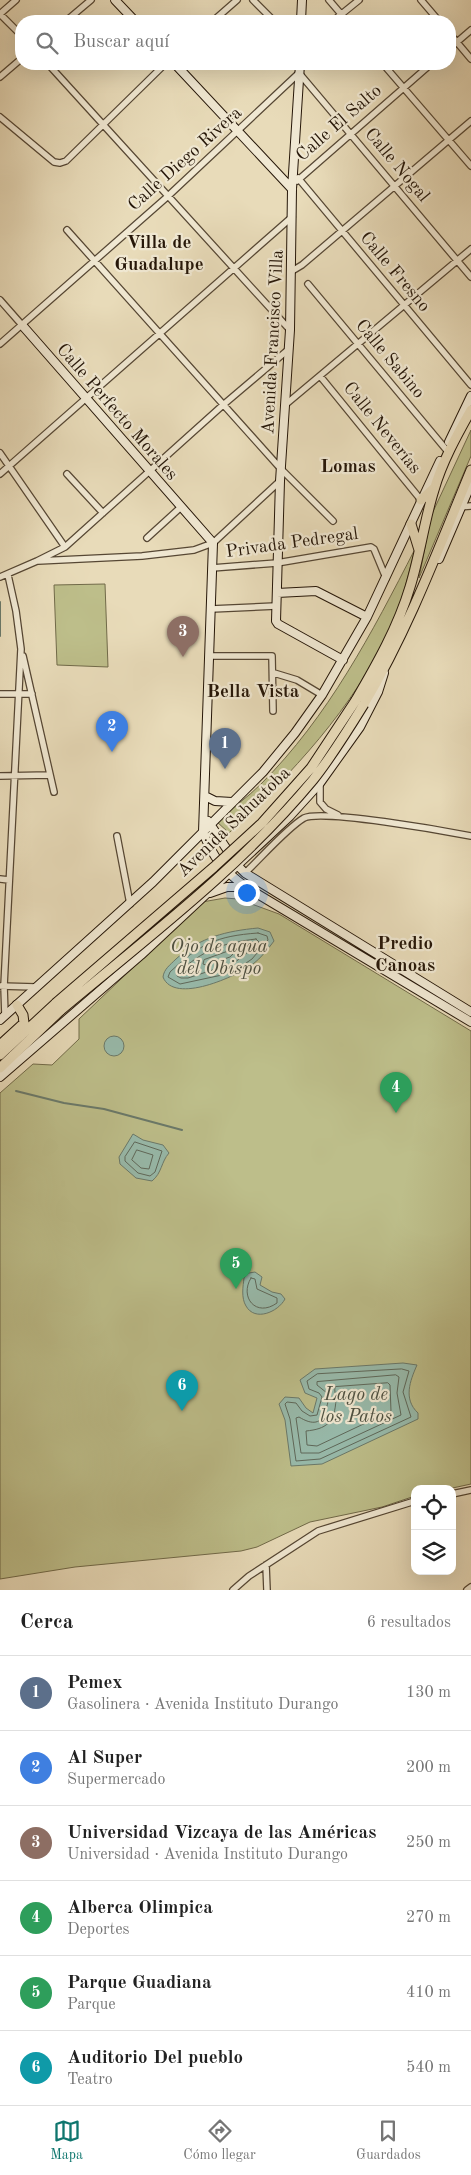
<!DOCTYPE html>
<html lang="es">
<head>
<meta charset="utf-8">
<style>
  body { margin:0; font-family:"Old Standard TT",serif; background:#f2f2f2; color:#222 }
  .controls { position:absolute; right:15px; bottom:15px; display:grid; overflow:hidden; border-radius:10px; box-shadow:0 5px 20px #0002 }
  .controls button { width:45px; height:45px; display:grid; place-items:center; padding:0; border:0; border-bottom:1px solid #e0e0e0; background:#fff; color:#222; font:25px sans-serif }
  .you { position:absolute; left:246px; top:892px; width:18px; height:18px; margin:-12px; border:4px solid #fff; border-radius:50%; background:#1a73e8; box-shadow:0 0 0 8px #1a73e833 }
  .badge { display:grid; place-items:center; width:32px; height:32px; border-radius:50%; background:#0f766e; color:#fff; font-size:16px; font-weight:700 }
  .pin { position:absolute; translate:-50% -41px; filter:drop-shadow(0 1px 2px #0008) }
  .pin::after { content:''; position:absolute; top:26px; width:18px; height:15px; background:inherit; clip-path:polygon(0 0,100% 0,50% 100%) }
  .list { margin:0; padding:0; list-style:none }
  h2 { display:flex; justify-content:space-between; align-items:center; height:65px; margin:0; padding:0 20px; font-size:21px }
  h2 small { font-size:16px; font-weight:400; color:#767676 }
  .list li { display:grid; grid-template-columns:32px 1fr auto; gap:15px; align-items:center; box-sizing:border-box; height:75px; padding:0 20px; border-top:1px solid #e0e0e0 }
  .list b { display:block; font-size:19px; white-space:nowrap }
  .list p { margin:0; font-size:16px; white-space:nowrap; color:#767676 }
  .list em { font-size:16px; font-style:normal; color:#767676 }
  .icon { flex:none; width:28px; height:28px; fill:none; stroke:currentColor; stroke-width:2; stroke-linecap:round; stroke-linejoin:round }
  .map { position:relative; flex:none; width:471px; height:1590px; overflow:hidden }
  .search { position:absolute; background:#fff; box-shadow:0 5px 20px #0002; left:15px; right:15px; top:15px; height:55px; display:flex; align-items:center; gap:12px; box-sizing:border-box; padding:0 18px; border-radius:20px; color:#767676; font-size:19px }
  .sheet { height:515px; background:#fff }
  nav { display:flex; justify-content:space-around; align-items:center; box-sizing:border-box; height:70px; border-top:1px solid #e0e0e0; background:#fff; font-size:14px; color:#767676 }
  nav a { display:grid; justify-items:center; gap:2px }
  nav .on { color:#0f766e }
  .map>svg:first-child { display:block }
  .green { fill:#bdbe8a; stroke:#716a49 }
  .water { fill:#98bbac; stroke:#6a796a }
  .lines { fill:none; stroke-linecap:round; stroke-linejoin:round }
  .shore { stroke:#5e685a; stroke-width:1 }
  .stream { stroke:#6a796a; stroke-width:2 }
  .street-casing { stroke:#564734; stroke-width:8 }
  .secondary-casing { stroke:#251608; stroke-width:10 }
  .primary-casing { stroke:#251608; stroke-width:11 }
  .street { stroke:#f0e8d2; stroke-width:5.5 }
  .secondary { stroke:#f0e8d2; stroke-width:8 }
  .primary { stroke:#e8dbb9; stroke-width:9 }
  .primary-bridge-casing { stroke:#251608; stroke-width:11; stroke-linecap:butt }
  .primary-bridge { stroke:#e8dbb9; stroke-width:9 }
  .labels { text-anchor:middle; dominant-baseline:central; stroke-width:4.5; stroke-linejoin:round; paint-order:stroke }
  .street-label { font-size:18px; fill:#251608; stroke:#f0e8d2 }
  .neighbourhood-label { font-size:19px; font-weight:bold; fill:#251608; stroke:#f0e8d2 }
  .water-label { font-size:19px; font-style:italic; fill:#4d5041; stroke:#f0e8d2 }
</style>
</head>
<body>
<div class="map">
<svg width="471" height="1590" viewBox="0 0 471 1590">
  <rect width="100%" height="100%" fill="#e8dbb9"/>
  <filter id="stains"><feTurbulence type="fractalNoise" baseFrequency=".004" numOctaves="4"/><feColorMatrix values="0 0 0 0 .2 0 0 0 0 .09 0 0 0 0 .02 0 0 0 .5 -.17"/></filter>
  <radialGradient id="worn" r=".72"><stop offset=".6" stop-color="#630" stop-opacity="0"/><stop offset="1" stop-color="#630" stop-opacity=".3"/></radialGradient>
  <path class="green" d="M471,430V456L419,578L431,516Z
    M415,549C408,576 402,603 390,629C354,708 291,774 229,833L216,821C231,809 247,798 261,784C328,717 372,633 415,549Z
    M105,584L108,667L57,665L54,585Z
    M225,898L238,899L279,914L471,1031V1484L448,1489H415V1496L382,1507L310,1522L257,1547L241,1551L75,1567L0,1579V1093L33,1064L52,1065L79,1039V1019L202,902Z"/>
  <path class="water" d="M258,928L270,932L274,941C268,949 261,958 253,964C237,976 174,1005 163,977C164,969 170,965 176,959C200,937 227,931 258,928Z
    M104 1046a10 10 0 1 1 20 0a10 10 0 1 1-20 0Z
    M133,1134L143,1140L163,1145L169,1153C161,1162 162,1173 152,1181L136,1178L120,1164L119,1157Z
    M255,1272L262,1277L260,1285L272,1292L281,1294L285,1299C278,1312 255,1322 246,1306C241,1298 243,1286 244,1278L249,1273Z
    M403,1363L417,1365C410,1381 403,1399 418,1413V1419L322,1464L291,1466L285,1420L279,1404L285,1397L299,1398L306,1408L313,1413L317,1398L305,1393L300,1380L315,1369Z"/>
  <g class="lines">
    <path class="shore" d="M258,933L267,936L268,940L252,959L237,969L222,975L180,984L168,977L170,972C200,944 216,936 258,933Z
      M256,939L259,942L257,945L234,963L188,978H181L177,976L178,973C203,950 222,943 256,939Z
      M232,950L234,953L230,957L206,965L203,964L204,960Z
      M135,1142L162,1151L155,1172L150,1176L138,1173L125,1161V1157Z
      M137,1150L153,1155L149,1169L141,1168L132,1160Z
      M251,1278L255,1279L257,1289L277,1298V1303C256,1318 239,1297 251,1278Z
      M402,1369L409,1371L403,1392L411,1417L320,1459L296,1461L290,1419L285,1404L287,1402L296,1403L302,1411L310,1416L317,1415L322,1397L319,1393L309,1389L307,1381L317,1374Z
      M396,1375L399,1377L397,1393L401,1415L319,1453H301L296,1418L299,1417C312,1425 322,1425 326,1409C328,1403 329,1399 327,1393L317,1385V1382Z
      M388,1383L390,1385L391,1411L317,1446L307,1445L306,1431C326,1429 335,1423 336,1399C336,1395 334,1391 335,1387Z"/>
    <path class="stream" d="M0,602V636
      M16,1091L64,1103L104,1109L182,1130"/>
    <defs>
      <path id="street" d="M253,0L274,21
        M329,0L347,21
        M421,0L439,21
        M0,14L21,35
        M0,14L16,0
        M66,21L91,0
        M213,21L237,0
        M333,21L359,0
        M450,34L471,59
        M450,48L471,30
        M48,64L290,330
        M383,64L471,166
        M0,77L21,59
        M0,117L54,162L60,163L66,161L165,64
        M298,178L471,385
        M297,181L431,64
        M67,230L281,469L333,521
        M292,271L302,265L471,121
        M308,284L449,453
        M0,300L22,325
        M0,344L167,197L299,73L471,277
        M320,376L421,500
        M285,405L471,249
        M0,453L65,547
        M0,474L292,217
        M67,474L103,513
        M458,507L471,506
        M147,538L181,507
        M38,561L142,556L194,550L213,543L280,481
        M212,568L277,563L371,547L374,549L386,578
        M0,577L37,561L65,547L223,405L289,349
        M211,609L276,606
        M23,656L54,792
        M209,656H272L273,711
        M274,673L297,680L322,695
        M0,694H32
        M0,776L49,775
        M320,785V802L326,809L338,815
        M117,836L130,904
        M245,873C261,858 287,828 304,818C322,809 445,831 471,836
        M0,879L9,880
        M0,986L36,987
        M5,1016L4,986L21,649L16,611L8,575
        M452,1494L471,1490
        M266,1565L267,1590
        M233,1590L249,1576L318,1531L415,1501
        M467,1590L471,1587"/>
      <path id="secondary" d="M115,0L135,21
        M301,21L302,0
        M175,64L292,189
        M300,64L292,189L290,330L280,481L276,621L278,624L343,660
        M22,325L213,543L203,832C213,858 224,871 246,887L471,1022
        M449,442L471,396
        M439,559L471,484
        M277,593L316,591L367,617
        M205,796L215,801L232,802
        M208,821L238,866L245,873L471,1012
        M210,893L227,887H245
        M0,1020L153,882L263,772L295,733L322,695L367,617L440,461
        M0,1077L141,955L290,816L320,783L360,727L378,692L384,673"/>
      <path id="primary" d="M421,500L434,488
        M411,524L419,550
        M356,700C377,664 398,627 410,587C420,555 424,522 434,490C442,462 457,435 471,410
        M364,704C408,630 438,550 471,470
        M0,1045L24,1023L23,1015L17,1005
        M0,1055L56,1003
        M0,1068L61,1010"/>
    </defs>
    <use href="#street" class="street-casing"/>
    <use href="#secondary" class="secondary-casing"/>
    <use href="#primary" class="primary-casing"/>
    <use href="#street" class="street"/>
    <use href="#secondary" class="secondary"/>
    <use href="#primary" class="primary"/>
    <defs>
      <path id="primary-bridge" d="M56,1003L214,867L262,823L311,768L356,700
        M61,1010C147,938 241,867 313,780C332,756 348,730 364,704"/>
    </defs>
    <use href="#primary-bridge" class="primary-bridge-casing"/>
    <use href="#primary-bridge" class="primary-bridge"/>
  </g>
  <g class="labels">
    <g class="street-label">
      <text transform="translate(339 123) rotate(-41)">Calle El Salto</text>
      <text transform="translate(185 159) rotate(-42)">Calle Diego Rivera</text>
      <text transform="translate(397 165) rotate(50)">Calle Nogal</text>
      <text transform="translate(395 272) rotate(50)">Calle Fresno</text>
      <text transform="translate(273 342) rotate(-87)">Avenida Francisco Villa</text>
      <text transform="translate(390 359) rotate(50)">Calle Sabino</text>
      <text transform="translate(117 412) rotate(49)">Calle Perfecto Morales</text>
      <text transform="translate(382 428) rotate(51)">Calle Neverías</text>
      <text transform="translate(292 543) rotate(-8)">Privada Pedregal</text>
      <text transform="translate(234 822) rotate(-44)">Avenida Sahuatoba</text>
    </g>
    <g class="neighbourhood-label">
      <text x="159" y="243">Villa de<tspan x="159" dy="22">Guadalupe</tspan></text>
      <text x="348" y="467">Lomas</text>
      <text x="253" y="692">Bella Vista</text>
      <text x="405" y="944">Predio<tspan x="405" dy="22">Canoas</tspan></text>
    </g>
    <g class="water-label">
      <text x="219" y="947">Ojo de agua<tspan x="219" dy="22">del Obispo</tspan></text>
      <text x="356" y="1395">Lago de<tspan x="356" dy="22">los Patos</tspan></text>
    </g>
  </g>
  <rect width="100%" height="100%" filter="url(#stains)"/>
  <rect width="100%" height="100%" fill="url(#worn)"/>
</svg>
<div class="controls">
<button><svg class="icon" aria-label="locate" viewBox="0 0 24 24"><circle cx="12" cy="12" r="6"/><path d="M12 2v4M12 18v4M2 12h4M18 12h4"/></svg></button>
<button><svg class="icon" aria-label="layers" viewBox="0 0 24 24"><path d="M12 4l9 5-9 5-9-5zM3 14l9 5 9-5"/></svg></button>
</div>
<div class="you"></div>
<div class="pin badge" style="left:225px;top:769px;background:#5c6f8a">1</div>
<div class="pin badge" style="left:112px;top:752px;background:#3f7fe0">2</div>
<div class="pin badge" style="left:183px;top:657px;background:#8d6e63">3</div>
<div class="pin badge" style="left:396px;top:1113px;background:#2e9e5b">4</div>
<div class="pin badge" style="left:236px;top:1289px;background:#2e9e5b">5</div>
<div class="pin badge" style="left:182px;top:1411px;background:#0f9aa8">6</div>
<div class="search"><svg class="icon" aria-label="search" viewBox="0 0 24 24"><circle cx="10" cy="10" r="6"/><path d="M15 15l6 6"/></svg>Buscar aquí</div>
</div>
<section class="sheet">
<h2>Cerca<small>6 resultados</small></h2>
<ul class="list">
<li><span class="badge" style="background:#5c6f8a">1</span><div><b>Pemex</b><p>Gasolinera · Avenida Instituto Durango</p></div><em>130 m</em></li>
<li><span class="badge" style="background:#3f7fe0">2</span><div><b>Al Super</b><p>Supermercado</p></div><em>200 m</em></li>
<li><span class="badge" style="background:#8d6e63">3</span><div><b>Universidad Vizcaya de las Américas</b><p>Universidad · Avenida Instituto Durango</p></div><em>250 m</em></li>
<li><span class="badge" style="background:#2e9e5b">4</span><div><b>Alberca Olimpica</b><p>Deportes</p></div><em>270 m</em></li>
<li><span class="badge" style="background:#2e9e5b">5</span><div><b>Parque Guadiana</b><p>Parque</p></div><em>410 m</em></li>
<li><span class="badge" style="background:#0f9aa8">6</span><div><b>Auditorio Del pueblo</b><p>Teatro</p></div><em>540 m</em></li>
</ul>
</section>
<nav>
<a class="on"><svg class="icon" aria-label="map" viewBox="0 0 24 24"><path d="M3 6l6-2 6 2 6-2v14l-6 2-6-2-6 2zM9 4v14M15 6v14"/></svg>Mapa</a>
<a><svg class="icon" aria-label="directions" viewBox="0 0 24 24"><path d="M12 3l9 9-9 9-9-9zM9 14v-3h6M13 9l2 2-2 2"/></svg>Cómo llegar</a>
<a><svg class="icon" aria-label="saved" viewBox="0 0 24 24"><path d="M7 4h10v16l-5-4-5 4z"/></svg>Guardados</a>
</nav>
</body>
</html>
